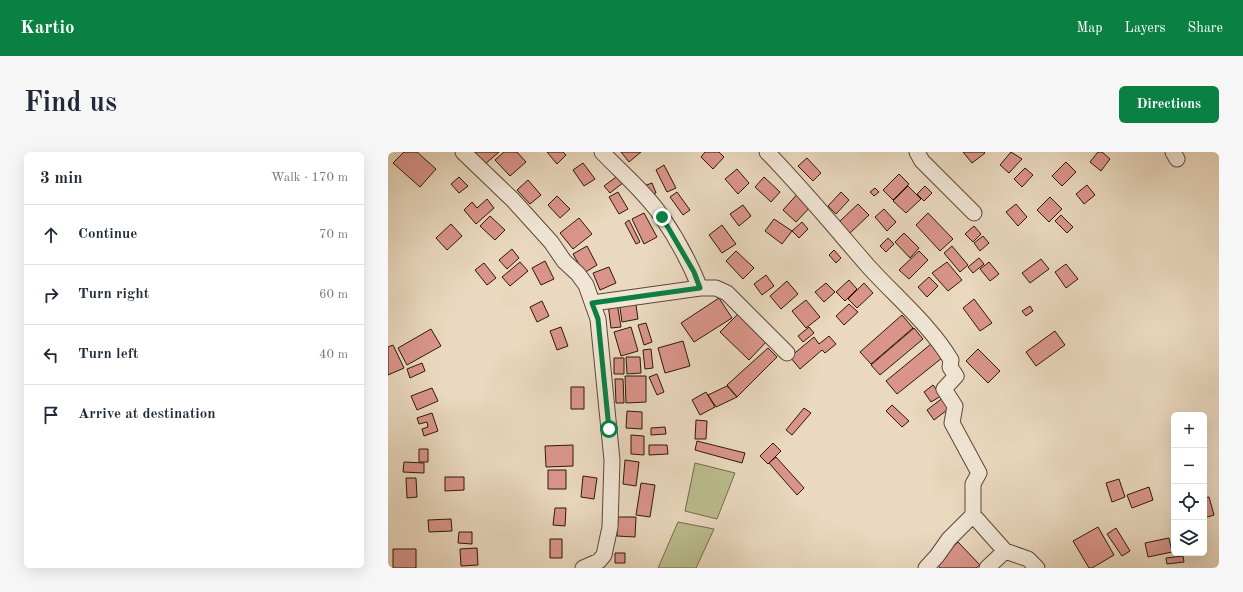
<!DOCTYPE html>
<html lang="en">
<head>
<meta charset="utf-8">
<style>
  body { margin:0; font-family:"Old Standard TT",serif; background:#f6f6f7; color:#1f2937 }
  .controls { position:absolute; right:12px; bottom:12px; display:grid; overflow:hidden; border-radius:6px; box-shadow:0 4px 16px #0002 }
  .controls button { width:36px; height:36px; display:grid; place-items:center; padding:0; border:0; border-bottom:1px solid #e0e1e3; background:#fff; color:#1f2937; font:20px sans-serif }
  .stop { position:absolute; width:12px; height:12px; margin:-9px; border:3px solid #0b8043; border-radius:50%; background:#fff }
  .stop.end { background:#0b8043; border-color:#fff; box-shadow:0 1px 4px #0008 }
  .list { margin:0; padding:0; list-style:none }
  h2 { display:flex; justify-content:space-between; align-items:center; height:52px; margin:0; padding:0 16px; font-size:17px }
  h2 small { font-size:13px; font-weight:400; color:#747a83 }
  .list li { display:grid; grid-template-columns:26px 1fr auto; gap:12px; align-items:center; box-sizing:border-box; height:60px; padding:0 16px; border-top:1px solid #e0e1e3 }
  .list b { display:block; font-size:15px; white-space:nowrap }
  .list em { font-size:13px; font-style:normal; color:#747a83 }
  .icon { flex:none; width:22px; height:22px; fill:none; stroke:currentColor; stroke-width:2; stroke-linecap:round; stroke-linejoin:round }
  .map { position:relative; flex:none; width:831px; height:416px; overflow:hidden; border-radius:6px }
  header { display:flex; align-items:center; gap:24px; box-sizing:border-box; height:56px; padding:0 20px; background:#0b8043; color:#fff }
  header strong { font-size:19px }
  nav { display:flex; gap:22px; margin-inline-start:auto; font-size:14px }
  .intro { display:flex; align-items:center; justify-content:space-between; box-sizing:border-box; height:96px; padding:0 24px }
  h1 { margin:0; font-size:28px }
  .button { padding:10px 18px; border-radius:6px; background:#0b8043; color:#fff; font-size:14px; font-weight:700 }
  main { display:flex; gap:24px; padding:0 24px }
  aside { flex:1; background:#fff; border-radius:6px; box-shadow:0 4px 16px #0002 }
  .map>svg:first-child { display:block }
  .green { fill:#bbbe8f; stroke:#746b4b }
  .building { fill:#da958b; stroke:#2d1807 }
  .lines { fill:none; stroke-linecap:round; stroke-linejoin:round }
  .street-casing { stroke:#5c4835; stroke-width:17 }
  .street { stroke:#f1e6d6; stroke-width:15 }
  .route { stroke:#0b8043; stroke-width:5 }
</style>
</head>
<body>
<header>
<strong>Kartio</strong>
<nav><a>Map</a><a>Layers</a><a>Share</a></nav>
</header>
<div class="intro"><h1>Find us</h1><a class="button">Directions</a></div>
<main>
<aside>
<h2>3 min<small>Walk · 170 m</small></h2>
<ul class="list">
<li><svg class="icon" aria-label="ahead" viewBox="0 0 24 24"><path d="M12 20V5M6 11l6-6 6 6"/></svg><div><b>Continue</b></div><em>70 m</em></li>
<li><svg class="icon" aria-label="right" viewBox="0 0 24 24"><path d="M7 20v-9h11M14 6l5 5-5 5"/></svg><div><b>Turn right</b></div><em>60 m</em></li>
<li><svg class="icon" aria-label="left" viewBox="0 0 24 24"><path d="M17 20v-9H6M10 6l-5 5 5 5"/></svg><div><b>Turn left</b></div><em>40 m</em></li>
<li><svg class="icon" aria-label="arrive" viewBox="0 0 24 24"><path d="M6 21V4h12l-3 4 3 4H6"/></svg><div><b>Arrive at destination</b></div></li>
</ul>
</aside>
<div class="map">
<svg width="831" height="416" viewBox="0 0 831 416">
  <rect width="100%" height="100%" fill="#ead9c0"/>
  <filter id="stains"><feTurbulence type="fractalNoise" baseFrequency=".005" numOctaves="4"/><feColorMatrix values="0 0 0 0 .2 0 0 0 0 .09 0 0 0 0 .02 0 0 0 .5 -.17"/></filter>
  <radialGradient id="worn" r=".72"><stop offset=".6" stop-color="#630" stop-opacity="0"/><stop offset="1" stop-color="#630" stop-opacity=".3"/></radialGradient>
  <path class="green" d="M307,311L347,321L329,367L297,359Z
    M290,370L326,377L308,416H270Z"/>
  <path class="building" d="M16,0H29L48,17L32,35L5,11Z
    M85,0H111L96,13Z
    M116,0H129L138,10L122,24L107,8Z
    M159,0H175L178,3L169,12Z
    M233,0H253L241,10Z
    M317,0H331L336,5L325,17L313,5Z
    M575,0H596L597,1L584,11Z
    M623,0L634,7L621,21L612,13Z
    M710,0H714L722,7L713,19L702,10Z
    M419,6L433,21L425,29L410,14Z
    M678,10L688,20L674,34L664,24Z
    M195,11L207,27L196,34L185,18Z
    M276,13L288,36L279,40L268,18Z
    M637,16L645,23L634,35L626,27Z
    M349,17L361,31L350,42L337,27Z
    M511,22L521,32L505,48L495,38Z
    M231,23L236,30L222,41L216,34Z
    M71,25L80,34L71,41L63,32Z
    M376,25L392,40L383,50L367,35Z
    M140,28L153,43L142,52L129,38Z
    M264,31L268,41L260,44L256,34Z
    M699,33L707,43L696,52L688,42Z
    M520,34L533,47L518,61L505,49Z
    M537,34L544,41L536,49L529,42Z
    M487,36L491,40L486,44L482,40Z
    M412,39L426,51L408,70L395,58Z
    M230,40L240,57L231,62L221,45Z
    M289,40L302,58L295,63L282,45Z
    M453,40L461,48L448,62L440,54Z
    M169,44L182,57L172,66L160,53Z
    M662,45L674,57L661,70L649,58Z
    M99,47L106,56L88,72L76,58L84,50L89,56Z
    M470,52L481,63L462,81L451,70Z
    M628,52L639,65L630,74L618,60Z
    M355,53L363,64L351,74L342,62Z
    M496,57L508,70L499,79L487,65Z
    M256,61L269,85L256,92L244,67Z
    M540,61L565,87L552,99L528,73Z
    M673,63L685,75L679,81L667,69Z
    M102,64L117,78L107,88L92,74Z
    M191,66L204,82L185,97L172,81Z
    M386,67L404,79L394,92L377,79Z
    M241,68L252,90L248,92L237,71Z
    M414,70L420,77L411,86L404,79Z
    M63,72L74,84L59,98L48,86Z
    M334,73L348,92L334,101L321,83Z
    M586,74L593,82L585,90L577,82Z
    M516,81L531,96L522,106L507,90Z
    M595,84L601,91L592,99L586,91Z
    M500,86L506,92L498,100L492,94Z
    M199,94L209,113L196,121L185,102Z
    M564,94L580,113L572,120L556,101Z
    M124,97L131,106L119,117L111,108Z
    M446,98L453,106L448,111L441,103Z
    M348,99L366,116L355,127L338,109Z
    M531,99L540,108L521,127L511,118Z
    M591,106L596,112L585,121L580,115Z
    M653,107L661,117L642,131L634,121Z
    M157,109L166,127L153,133L144,116Z
    M132,110L140,119L122,134L114,125Z
    M559,110L574,128L560,139L544,121Z
    M601,110L611,122L602,129L592,117Z
    M96,111L108,126L99,133L87,118Z
    M678,112L690,127L678,136L667,120Z
    M221,115L228,131L212,138L205,121Z
    M378,123L386,134L374,143L366,132Z
    M541,125L550,134L539,145L530,135Z
    M461,128L469,137L457,149L448,140Z
    M399,129L410,142L393,157L382,144Z
    M438,131L447,140L436,150L427,140Z
    M476,131L485,141L469,156L460,147Z
    M247,146L250,167L234,170L231,149Z
    M331,146L344,166L306,190L293,171Z
    M586,147L604,171L592,179L575,156Z
    M418,148L432,165L418,176L404,159Z
    M154,149L161,164L149,170L142,155Z
    M229,151L233,175L223,176L220,152Z
    M461,152L470,160L456,173L448,164Z
    M642,154L645,159L638,164L634,159Z
    M350,162L379,189L361,208L332,180Z
    M514,163L525,176L483,212L472,200Z
    M258,171L264,190L256,193L250,173Z
    M173,175L180,194L169,198L162,179Z
    M243,175L250,199L233,204L226,180Z
    M421,175L426,181L415,190L410,184Z
    M526,176L535,187L492,223L483,213Z
    M43,177L53,194L19,213L10,196Z
    M667,179L677,193L648,214L638,200Z
    M441,184L448,192L437,201L434,198L412,217L402,205L426,185L431,192Z
    M295,189L302,214L277,221L270,196Z
    M543,192L554,206L509,242L498,229Z
    M5,193L16,216L0,223V195Z
    M380,196L389,205L349,245L339,233Z
    M263,197L265,216L257,217L255,198Z
    M590,197L612,219L600,231L578,209Z
    M238,205H252L253,221L239,222Z
    M226,206H236V222H226Z
    M34,211L37,219L22,226L19,217Z
    M269,222L276,240L269,243L261,225Z
    M237,224H258V250L238,251Z
    M227,227H235L236,251H228Z
    M545,233L553,244L543,250L536,240Z
    M339,234L349,245L328,255L320,243Z
    M183,235H196V257H183Z
    M44,236L50,249L29,258L23,244Z
    M318,240L327,255L312,263L304,248Z
    M556,245L563,255L546,268L539,258Z
    M504,253L521,269L514,275L498,259Z
    M416,256L423,261L404,283L398,278Z
    M239,259L254,260V277L238,276Z
    M44,261L50,279L36,284L34,277L40,275L39,270L31,272L29,266Z
    M308,268L319,269L318,287H307Z
    M277,275L278,282L263,283V276Z
    M243,283L256,284V303L243,302Z
    M309,289L357,301L354,311L307,298Z
    M385,291L393,299L380,312L372,304Z
    M185,293V314L158,315L157,294Z
    M261,293H279L280,302L261,303Z
    M31,297H40V310H31Z
    M388,305L416,336L409,343L381,311Z
    M237,308L251,310L248,334L235,332Z
    M16,310L36,311V321L15,320Z
    M160,318H178V337H160Z
    M195,324L209,326L206,347L193,345Z
    M57,325H76V338L57,339Z
    M18,326H28L29,345L19,346Z
    M731,327L737,345L724,350L718,331Z
    M253,331L267,333L262,365L248,363Z
    M761,335L765,348L744,356L739,343Z
    M821,345L826,363L816,366V346Z
    M167,356H178L177,374L165,373Z
    M230,365H248L247,385L229,384Z
    M63,367L64,379L41,380L40,368Z
    M710,375L726,403L704,416H701L685,389Z
    M728,376L742,399L734,404L719,382Z
    M71,380H84V392L70,391Z
    M781,386L784,400L760,405L757,391Z
    M162,387H174V406H162Z
    M570,390L592,413L588,416H552L548,411Z
    M89,396L90,413L73,414L72,397Z
    M5,397H28V416H5Z
    M227,401H237V411H227Z
    M795,404L796,410L779,412L778,406Z"/>
  <g class="lines">
    <defs>
      <path id="street" d="M75,0L125,48L163,90L176,109L190,122L198,133L210,167L224,308L222,375L216,403L211,409L195,416
        M214,0C234,21 258,41 274,65C289,87 302,111 312,136
        M379,0C415,37 447,76 480,114C507,144 543,174 563,208L562,215L568,224L556,237L567,254L564,271L591,321L585,332V363L561,387L549,404L538,416
        M529,0L534,9L586,61
        M785,0L789,7
        M205,151L312,136H328L339,141L399,201
        M585,363L617,399L599,416
        M617,399L640,407L649,416"/>
    </defs>
    <use href="#street" class="street-casing"/>
    <use href="#street" class="street"/>
  </g>
  <g class="lines">
    <path class="route" d="M221,277L210,167L204,151L312,136L306,120L274,65"/>
  </g>
  <rect width="100%" height="100%" filter="url(#stains)"/>
  <rect width="100%" height="100%" fill="url(#worn)"/>
</svg>
<div class="controls">
<button>+</button>
<button>−</button>
<button><svg class="icon" aria-label="locate" viewBox="0 0 24 24"><circle cx="12" cy="12" r="6"/><path d="M12 2v4M12 18v4M2 12h4M18 12h4"/></svg></button>
<button><svg class="icon" aria-label="layers" viewBox="0 0 24 24"><path d="M12 4l9 5-9 5-9-5zM3 14l9 5 9-5"/></svg></button>
</div>
<div class="stop" style="left:221px;top:277px"></div>
<div class="stop end" style="left:274px;top:65px"></div>
</div>
</main>
</body>
</html>
